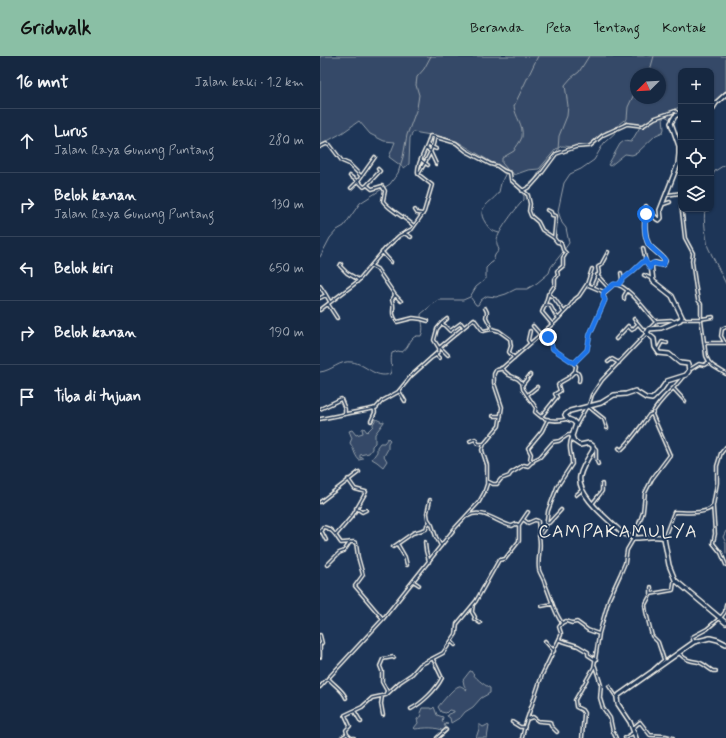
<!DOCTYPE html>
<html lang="id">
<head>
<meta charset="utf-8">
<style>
  body { margin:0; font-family:Mynerve,sans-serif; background:#1f3048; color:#f1f3f6 }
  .controls { position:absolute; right:12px; top:12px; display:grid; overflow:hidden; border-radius:8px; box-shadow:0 1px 3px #0004 }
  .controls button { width:36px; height:36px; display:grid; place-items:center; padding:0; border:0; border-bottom:1px solid #35445a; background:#162841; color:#f1f3f6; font:20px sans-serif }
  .compass { position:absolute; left:310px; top:12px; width:36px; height:36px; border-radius:50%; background:#162841; box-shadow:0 1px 3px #0004; rotate:246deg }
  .stop { position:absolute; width:12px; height:12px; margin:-9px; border:3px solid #1a73e8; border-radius:50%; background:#fff }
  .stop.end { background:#1a73e8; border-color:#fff; box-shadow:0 1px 4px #0008 }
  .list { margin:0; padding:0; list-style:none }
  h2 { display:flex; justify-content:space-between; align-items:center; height:52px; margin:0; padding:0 16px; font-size:17px }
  h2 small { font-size:13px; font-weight:400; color:#9ea6b1 }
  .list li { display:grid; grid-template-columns:26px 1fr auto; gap:12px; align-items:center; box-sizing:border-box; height:64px; padding:0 16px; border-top:1px solid #35445a }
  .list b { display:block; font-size:15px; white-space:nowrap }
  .list p { margin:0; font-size:13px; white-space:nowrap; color:#9ea6b1 }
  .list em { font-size:13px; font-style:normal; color:#9ea6b1 }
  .icon { flex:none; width:22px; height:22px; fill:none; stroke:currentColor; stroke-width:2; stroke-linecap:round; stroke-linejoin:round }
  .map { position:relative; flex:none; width:406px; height:682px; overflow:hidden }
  header { display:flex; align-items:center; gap:24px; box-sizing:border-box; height:56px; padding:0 20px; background:#8abfa5; color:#111 }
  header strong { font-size:19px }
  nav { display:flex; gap:22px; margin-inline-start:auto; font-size:14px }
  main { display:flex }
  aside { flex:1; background:#162841 }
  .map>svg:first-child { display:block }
  .green { fill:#354a67; stroke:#949ea8; fill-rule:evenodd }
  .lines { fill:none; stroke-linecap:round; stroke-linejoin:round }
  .stream { stroke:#9aa2ab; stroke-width:1 }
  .street-casing { stroke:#f4f1e8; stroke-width:4.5 }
  .secondary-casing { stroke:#f4f1e8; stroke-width:6 }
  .street { stroke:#1d3557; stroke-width:1.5 }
  .secondary { stroke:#1d3557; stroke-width:3 }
  .route { stroke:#1a73e8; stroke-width:5 }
  .labels { text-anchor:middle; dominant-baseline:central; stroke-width:3.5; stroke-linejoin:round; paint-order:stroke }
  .quarter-label { font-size:18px; letter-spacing:1px; fill:#f4f1e8; stroke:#1d3557 }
</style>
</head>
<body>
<header>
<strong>Gridwalk</strong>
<nav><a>Beranda</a><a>Peta</a><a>Tentang</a><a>Kontak</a></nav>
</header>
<main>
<aside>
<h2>16 mnt<small>Jalan kaki · 1.2 km</small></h2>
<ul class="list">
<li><svg class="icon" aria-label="ahead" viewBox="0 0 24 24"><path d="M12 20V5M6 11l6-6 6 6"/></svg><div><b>Lurus</b><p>Jalan Raya Gunung Puntang</p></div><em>280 m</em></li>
<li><svg class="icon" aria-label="right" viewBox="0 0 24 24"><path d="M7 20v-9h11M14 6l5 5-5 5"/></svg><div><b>Belok kanan</b><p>Jalan Raya Gunung Puntang</p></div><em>130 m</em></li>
<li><svg class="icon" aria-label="left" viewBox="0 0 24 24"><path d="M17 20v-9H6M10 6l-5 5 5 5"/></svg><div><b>Belok kiri</b></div><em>650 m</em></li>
<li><svg class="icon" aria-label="right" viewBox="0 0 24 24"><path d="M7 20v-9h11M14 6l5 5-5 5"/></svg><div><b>Belok kanan</b></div><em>190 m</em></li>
<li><svg class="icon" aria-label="arrive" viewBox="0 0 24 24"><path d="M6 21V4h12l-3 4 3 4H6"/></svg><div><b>Tiba di tujuan</b></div></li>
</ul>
</aside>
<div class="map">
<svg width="406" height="682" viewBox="0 0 406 682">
  <rect width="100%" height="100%" fill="#1d3557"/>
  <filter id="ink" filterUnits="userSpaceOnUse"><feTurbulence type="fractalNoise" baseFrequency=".025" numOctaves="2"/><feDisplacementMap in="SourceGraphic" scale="8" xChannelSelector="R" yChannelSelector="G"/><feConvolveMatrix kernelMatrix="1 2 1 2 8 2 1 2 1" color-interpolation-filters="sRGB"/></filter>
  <g filter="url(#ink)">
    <path class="green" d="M0,0H406V34L391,50V15H361V51L354,53V59L350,63L345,60L343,61L344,73L343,76L336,79L317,97L312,99L305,98L290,110L288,109L300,88L304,85L311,86L320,71L319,68H310L308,66L304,64L292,74L286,75L271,88L254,91L242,90L236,93L219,113L208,114L194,119L192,116L171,106L140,87L128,82L93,76L90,82L89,108L84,112L69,101L75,86L64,85L50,78L39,65L22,77L0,89ZM316,18H340V42H316Z
      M56,363L62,366L64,365V366L55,378V387L52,390V393L49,397L40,399V402L43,401V403L39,404C33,397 35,394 30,387L32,382L29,375L32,374L36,379L43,377L42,373L44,372L47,376L53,370V368Z
      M68,382L70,384L68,387V393L64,400L67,405L63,411L57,406L52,403L57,396V391L60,387H64Z
      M150,615H151C155,622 163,628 170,632V637L161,642L153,651L145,656L141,661L131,667L130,662L127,660L128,658L134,656V655L129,654L126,657L121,656L118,651C121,647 134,631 139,630C141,629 145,633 147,634L144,629L143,624Z
      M114,651L117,659L123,661L122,666L128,667L124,669L128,675L120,682L119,681L125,676C117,670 104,672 95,673L94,672L98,667L97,663L102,660L100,657L102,652H110L112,653Z
      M159,668L163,671L167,669L169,670L167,682H156L159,673Z"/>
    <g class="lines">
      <path class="stream" d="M329,18L334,0
        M391,122L395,115L406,108
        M385,153C383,166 386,178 388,191L406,228
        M179,177C172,175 169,173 165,166C155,151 172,147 179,136C180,133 180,130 181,127C183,122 186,118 187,113L182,107V102L194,95C196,90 200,87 202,81C204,69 195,61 194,50L218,0
        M0,201L10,182L17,174L24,170L40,147L70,128L78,117L83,101L87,79L97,52L99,39L96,29L97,21L104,13L111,0
        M151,242L156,249H158L161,244L167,240L176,241L186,238L196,233H207L217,227L229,217L231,211L242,197L249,187L246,172L242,167L238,155L244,127L250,118L261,113L274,104L284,87L298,74L307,63L308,51L316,34
        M0,316C12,315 19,304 32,306C46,308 55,323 70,318C73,312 70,304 72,297L78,295L82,296C91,291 89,278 101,280C105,272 101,265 101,258L118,244H143L150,241L156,231L166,223V212L171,207L173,206L175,199L179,194C178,191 176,187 177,184C177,177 198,149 204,144V140L201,135L215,123L222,111L238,94L239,80L247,60L248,50L245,29L251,22L259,16L269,0
        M406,475L403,481L406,487V497"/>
      <defs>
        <path id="street" d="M108,89L116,93
          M0,91L6,88L10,89L22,105L29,108L41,120
          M106,93L110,95L116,108
          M55,101L38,125L44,131L47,129L52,133L62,130L65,135L63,145C69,154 85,161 94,170
          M101,104L108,109
          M99,117C106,106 113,94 115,81
          M30,120L37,125
          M47,129L60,115L58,113
          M31,132L38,125
          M202,135L211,130L219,121L236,98L256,91L270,90L283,79L307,68L323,70L335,62L355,55L358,57
          M347,139L361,137
          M344,148L350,146
          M361,148L365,182L373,197L372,205L376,233L378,244L381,248V263L386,300L389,306L393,310L406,318
          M326,150L329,156
          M95,154L97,157L103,158
          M227,154L231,156L232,159L236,160L234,182
          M84,177L91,181
          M323,192L326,206L330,212
          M62,196L71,206
          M21,208L20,210L27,217L39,224
          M51,210L57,213L75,239L72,244C76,254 69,255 77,266L93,262L101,263L108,265
          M301,217L302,224
          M277,219L289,232
          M324,219L332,223
          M299,228L303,223L312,216L325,204
          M268,229L284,236
          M0,230L6,239
          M273,231L279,217L278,211L281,209L288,196
          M228,238L234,242L244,256
          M75,239L81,245
          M0,242L6,239L10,246
          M304,243V240L307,235
          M8,248L17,262
          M225,249L222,256L232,268
          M165,252L167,256L166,261L172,273L179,275L190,283L191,290L189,296L194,302
          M0,254L37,226L65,193L79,180L92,173L104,156L112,129L98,118C96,107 108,92 110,80H112L136,87L146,95L170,108L177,110L184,115L190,117L191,124L208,139L210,148L209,155L211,160L218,166L222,174L234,182L237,186L241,187L243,194L246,197L243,202V210L237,215L238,219L235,223V229L228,239L225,249H230L236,260L239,262
          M314,263L326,277
          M361,263H381L393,261
          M122,267L127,263
          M213,270L220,278
          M330,272L336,266
          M210,275L208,284L210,287
          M228,281L233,293L254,307L267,294L270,278L285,244L283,238L294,228C308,229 325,254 335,265L351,264L355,266
          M296,283L308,270L312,274L318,268
          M384,287H406
          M405,287L401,280L402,273L406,271
          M120,291L128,299
          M119,292L144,271
          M338,293L342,286L347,287
          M111,302L116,299L119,302
          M288,306L292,303L299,307
          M254,308L256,310L255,315
          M181,312L189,319L198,323L202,327L203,333L216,352L215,356C224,365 236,366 247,363
          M370,312L371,313L379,308L384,309L389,306
          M203,328L210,319
          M354,333L365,345
          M79,335L85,345
          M207,339L217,331
          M269,349L272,339L282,324L326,278
          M269,351L284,363L287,372
          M0,353L21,343L25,353V358
          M173,360H181
          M221,361L237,341L235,338L240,335L238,329L241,326L248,322L255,315C259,317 260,321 259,325
          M0,363L56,352L62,345L78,336L91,320L119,295V292L114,284L117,273L122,267L130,275L141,267L144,271L154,263L163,275L172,273
          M51,365L55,356L54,352
          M257,368L266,352
          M150,385L155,383L158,388H164
          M274,391L276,393V403L278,408
          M406,391L401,397L397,410V427L393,450L395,478L393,487L401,497L406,509
          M299,392L301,394C312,384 320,371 329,359L332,358
          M213,406L210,403L211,398L208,392L222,375L228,363
          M167,425L173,428H177L181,423L189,420L191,417L204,409L208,410L214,404L220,401L233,386L239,385L248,379H252
          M256,439L262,434
          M110,444L107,457L108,463L112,469L116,481L121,490
          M0,446L39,416
          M272,448L280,438L282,435V428
          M36,452L42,456L46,454
          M204,464L208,467L215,464L218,465L219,477
          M227,467H229L241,454
          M199,469L208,456
          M1,474L6,484
          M0,476L3,471C12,472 16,480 21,487L34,486L36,487L38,501L43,519L35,530L63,563
          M16,479L33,459L46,436L35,433L28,423
          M344,482L354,456C366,456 385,459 393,450
          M105,486L106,495L109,506
          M78,489L85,501L87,509
          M73,491L93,477L106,473L107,469L110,466
          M7,509L19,497L24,495L30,486
          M93,525L99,529
          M331,531V538
          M153,549L152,556L155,561L154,563L160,567
          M222,550L232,548
          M242,567L246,565L252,567L257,566L268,574L279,578L289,543L300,519L305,507L307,494L314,482L323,456L325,437L332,423L350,399L332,358C340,343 353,334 362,322
          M0,579L2,587L0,589V601
          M239,584L258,590L268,596V599L276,604
          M131,585L135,589
          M225,585L234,595
          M374,586L372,581L387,573L402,560L405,556L406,548
          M360,598C365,604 371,605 378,606C383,607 389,613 393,615H396
          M275,610L281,629L280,642L283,652L290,662L293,676L296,682
          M334,613L344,604L338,586L332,580L326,556L325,549L331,538L353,534L354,526L355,525
          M8,622C14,629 23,634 26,642
          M289,630L297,642
          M0,631L63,563L135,472L159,446L164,437L167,428V409L162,394L164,388L179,370L182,351L174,327V318L176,314L181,313L236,265L250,250L255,243L259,240L267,228L272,213
          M65,639L67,635L62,626V615L60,610L63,603L73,601L74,602
          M62,641L61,648L63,659
          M91,653C102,647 116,634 122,622L113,603
          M35,656L41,666
          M207,663L213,661L218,665L230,666L231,670L237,676
          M192,666L200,671H205
          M313,672L320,666L330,679L346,680L353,682
          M27,678L31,682
          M21,682L27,678L26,674L30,670L25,659L42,651L52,642L66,639L80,626L92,618L100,609L123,597L136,578L137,568L156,545L179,504L185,503L199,485V469L196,468L192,470C179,468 162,451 148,460
          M32,682H34
          M117,682L126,674
          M202,682L205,669L222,619L241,579V577L239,571L242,567C233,555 231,541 225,528C224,523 220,518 219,514C217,502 222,491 219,480L226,470L228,455L237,431L252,408C252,398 247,391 252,381
          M262,682L264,657L262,654L256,651L255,644L274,611L279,579
          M305,682L313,677"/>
        <path id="secondary" d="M391,55L396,47L406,38
          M361,57L355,60L351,67L359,90V98L358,108L340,154L341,162L339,164L337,163L330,156L327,157C323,164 325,182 329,189C334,195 342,199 345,205L343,209L335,207L331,209L333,225L352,240L362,261L360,264L341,272L329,273L327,277L334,283L335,291L339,297L349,298L360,307L368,308L369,315L366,319L347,325L340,335L332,343L326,342L315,335L306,338L294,339L281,347L250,355L245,359L248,363L253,365L256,368L252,380L254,385L260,389L269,387L273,390V394C268,402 262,411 260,420C256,439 288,463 300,475C304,478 309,481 315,482C323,482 338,479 344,482L349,509L355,524L406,567
          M316,682L310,666L298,648L297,642L299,639L374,586L390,582L398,584L406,588"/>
      </defs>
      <use href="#street" class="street-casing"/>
      <use href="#secondary" class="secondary-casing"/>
      <use href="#street" class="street"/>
      <use href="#secondary" class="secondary"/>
    </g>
  </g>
  <g class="lines" filter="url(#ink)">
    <path class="route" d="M228,281L233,293L254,307L267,294L270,278L285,244L283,240L284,236L294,228H299L303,223L312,216L325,204L330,212L331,209L333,207L340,209L344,208L345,204C340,199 335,195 330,190C324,183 324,167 326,158"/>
  </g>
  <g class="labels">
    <g class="quarter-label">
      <text x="298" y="476">CAMPAKAMULYA</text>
    </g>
  </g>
</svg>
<div class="controls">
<button>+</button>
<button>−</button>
<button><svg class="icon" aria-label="locate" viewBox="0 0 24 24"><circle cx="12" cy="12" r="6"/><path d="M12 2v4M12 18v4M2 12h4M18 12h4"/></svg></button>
<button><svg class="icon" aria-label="layers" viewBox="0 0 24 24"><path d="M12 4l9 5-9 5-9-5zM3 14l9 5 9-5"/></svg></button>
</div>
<svg class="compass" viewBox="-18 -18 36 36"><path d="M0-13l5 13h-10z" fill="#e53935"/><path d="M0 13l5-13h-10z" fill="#9ea6b1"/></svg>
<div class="stop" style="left:326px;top:158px"></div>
<div class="stop end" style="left:228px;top:281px"></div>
</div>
</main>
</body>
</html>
